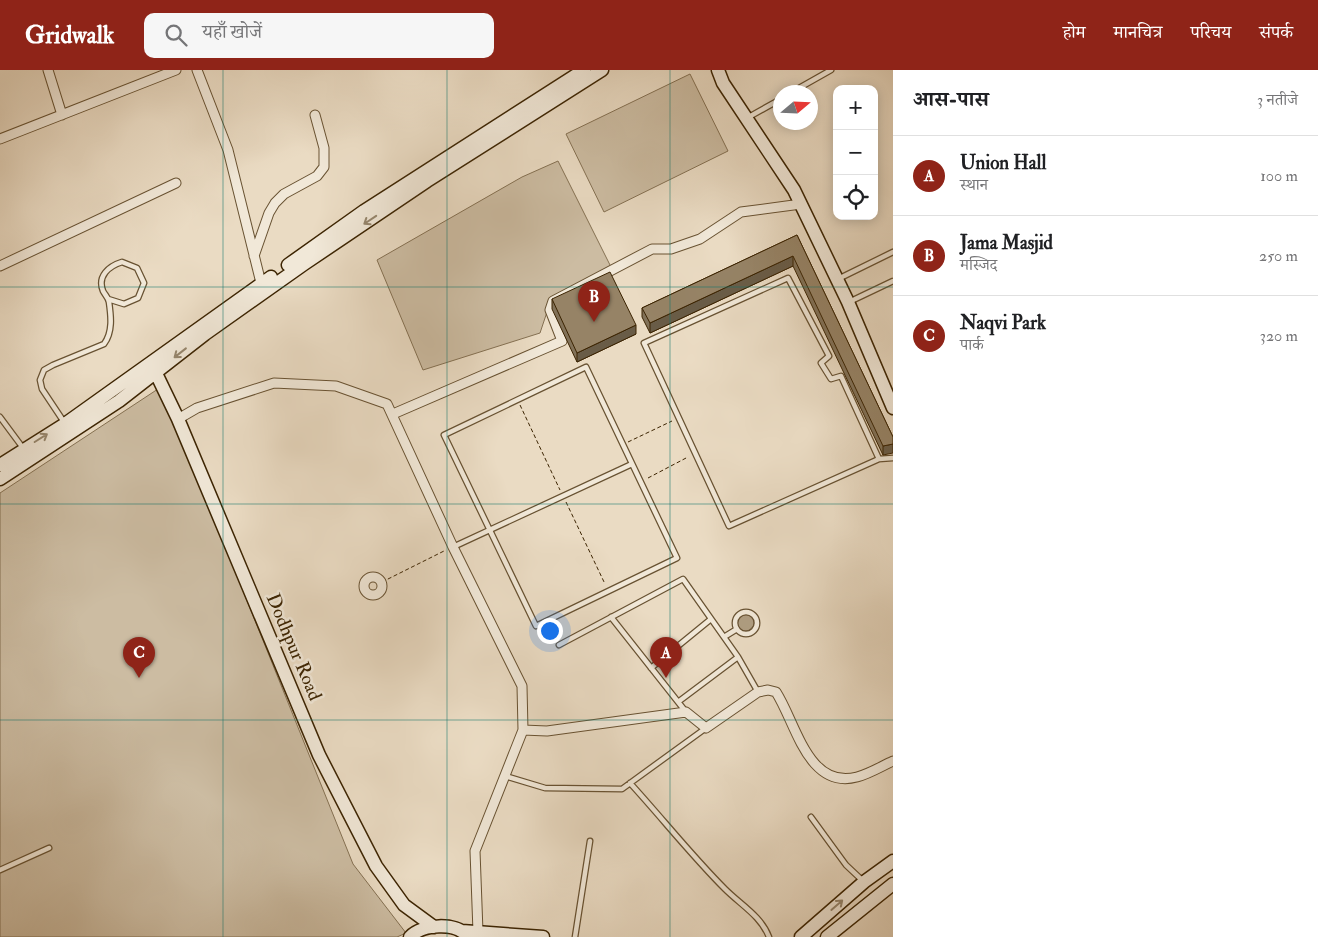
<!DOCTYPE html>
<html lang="hi">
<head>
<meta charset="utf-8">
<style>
  body { margin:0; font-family:"IM FELL Double Pica","Noto Serif Devanagari",serif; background:#f6f6f6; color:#202124 }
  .controls { position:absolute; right:15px; top:15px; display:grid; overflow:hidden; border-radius:10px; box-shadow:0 2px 12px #0003 }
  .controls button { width:45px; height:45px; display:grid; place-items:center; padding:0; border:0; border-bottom:1px solid #e0e0e0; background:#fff; color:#202124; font:25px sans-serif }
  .compass { position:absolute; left:773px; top:15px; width:45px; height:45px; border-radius:50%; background:#fff; box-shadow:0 2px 12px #0003; rotate:71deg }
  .you { position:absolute; left:549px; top:560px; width:18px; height:18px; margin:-12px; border:4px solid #fff; border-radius:50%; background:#1a73e8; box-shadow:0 0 0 8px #1a73e833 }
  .badge { display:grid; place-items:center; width:32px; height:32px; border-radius:50%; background:#8f2418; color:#fff; font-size:16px; font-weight:700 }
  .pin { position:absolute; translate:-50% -41px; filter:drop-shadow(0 1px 2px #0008) }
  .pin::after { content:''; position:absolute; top:26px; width:18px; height:15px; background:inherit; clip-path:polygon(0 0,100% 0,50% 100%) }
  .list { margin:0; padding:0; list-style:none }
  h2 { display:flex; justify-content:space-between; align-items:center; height:65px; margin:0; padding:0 20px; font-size:21px }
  h2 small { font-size:16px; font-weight:400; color:#757577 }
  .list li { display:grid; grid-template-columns:32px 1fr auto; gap:15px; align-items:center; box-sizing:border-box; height:80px; padding:0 20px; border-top:1px solid #e0e0e0 }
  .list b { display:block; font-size:19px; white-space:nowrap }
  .list p { margin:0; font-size:16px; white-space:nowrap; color:#757577 }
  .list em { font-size:16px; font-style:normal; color:#757577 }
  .icon { flex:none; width:28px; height:28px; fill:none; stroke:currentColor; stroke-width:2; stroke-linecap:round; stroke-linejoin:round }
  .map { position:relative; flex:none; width:893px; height:867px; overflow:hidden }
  header { display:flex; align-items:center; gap:30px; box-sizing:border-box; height:70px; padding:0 25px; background:#8f2418; color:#fff }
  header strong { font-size:24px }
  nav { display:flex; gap:28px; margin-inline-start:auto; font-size:18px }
  .search { width:350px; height:45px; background:#f6f6f6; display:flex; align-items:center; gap:12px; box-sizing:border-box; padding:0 18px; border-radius:10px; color:#757577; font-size:19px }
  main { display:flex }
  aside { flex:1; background:#fff }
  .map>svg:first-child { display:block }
  .green { fill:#ccbca2; stroke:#847052 }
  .water { fill:#af9d81; stroke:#816d4e }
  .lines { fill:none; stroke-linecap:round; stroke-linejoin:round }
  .lane-casing { stroke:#685232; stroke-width:7 }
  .street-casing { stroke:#685232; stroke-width:11 }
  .secondary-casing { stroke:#3c2402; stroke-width:15 }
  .path { stroke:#3c2402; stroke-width:1; stroke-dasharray:4 2.5; stroke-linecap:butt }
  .lane { stroke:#f1e8d8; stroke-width:4.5 }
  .street { stroke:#f1e8d8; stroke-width:9 }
  .secondary { stroke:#f1e8d8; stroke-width:12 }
  .wall { fill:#817158; stroke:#3c2402 }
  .shaded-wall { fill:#695c47; stroke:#3c2402 }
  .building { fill:#968366; stroke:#3c2402 }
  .oneway { stroke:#96866d }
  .grid { fill:none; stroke:#0f766e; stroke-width:1; stroke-opacity:0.55 }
  .labels { text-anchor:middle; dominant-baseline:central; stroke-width:5; stroke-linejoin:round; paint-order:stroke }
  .street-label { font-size:19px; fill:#3c2402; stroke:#f1e8d8 }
</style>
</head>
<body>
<header>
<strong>Gridwalk</strong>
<div class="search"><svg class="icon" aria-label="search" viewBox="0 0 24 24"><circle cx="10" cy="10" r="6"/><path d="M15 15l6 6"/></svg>यहाँ खोजें</div>
<nav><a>होम</a><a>मानचित्र</a><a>परिचय</a><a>संपर्क</a></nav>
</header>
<main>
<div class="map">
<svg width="893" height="867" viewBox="0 0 893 867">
  <rect width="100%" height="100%" fill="#eadbc3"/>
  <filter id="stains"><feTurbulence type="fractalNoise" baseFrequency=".004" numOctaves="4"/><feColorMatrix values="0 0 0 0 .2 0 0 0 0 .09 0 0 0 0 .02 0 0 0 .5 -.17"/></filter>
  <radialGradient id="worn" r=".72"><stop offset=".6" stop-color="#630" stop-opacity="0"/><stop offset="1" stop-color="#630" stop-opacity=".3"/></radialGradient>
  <path class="green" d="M690,4L728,81L604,142L566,64Z
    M558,91L612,199L551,230L540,263L423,300L377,190L522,107Z
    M161,317L353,794L406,863L397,867H0V423Z"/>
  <path class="water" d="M736 552a9 9 0 1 1 18 0a9 9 0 1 1-18 0Z"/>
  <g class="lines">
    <defs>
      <path id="lane" d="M792,22L831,0
        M747,48L781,29
        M788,208L829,286L821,293L831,309L841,306L879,389L729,456L644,273Z
        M838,209L893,182
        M849,232L893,211
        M586,297L677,488L536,556L444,365Z
        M0,347L23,378
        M64,352L42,319L40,310L44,300L53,295L104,274C113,262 111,246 109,232C108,227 105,225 103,221C97,206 109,196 122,192L137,198L144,213L138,228L124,234L108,229
        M879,389L893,388
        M453,477L632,394
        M735 553a11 11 0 1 1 22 0a11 11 0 1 1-22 0Z
        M611,547L686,642
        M724,567L737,559
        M559,575L683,509L738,587L758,622
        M651,598L711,549
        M678,632L738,587
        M505,706L545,718L622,719L706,658
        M630,713C662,748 692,786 725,819C741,835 761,846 769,867
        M811,747L846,795L863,811
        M0,800L49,778
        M575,867L590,771"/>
      <path id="street" d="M48,0L62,45
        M197,0L228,80L262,217
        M0,69L176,0
        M254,186L269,143L275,133L284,124L317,106L324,97V78L315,45
        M0,196L176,113
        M393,344L562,271L550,240L553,231L652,179H671L700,169L741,142L801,134
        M178,349L197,338L274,313L336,316L387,334L453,477L522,616L523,660L475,781L478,862
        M364 516a9 9 0 1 1 18 0a9 9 0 1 1-18 0Z
        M523,660L547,661L686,642L706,658L758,622L768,620L776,622C796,653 808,720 857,707C869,704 882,696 893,691"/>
      <path id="secondary" d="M718,0L723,13L794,120L848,232L893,338
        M288,195L364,141L584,0
        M152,295L178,349L319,685L376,796L404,835L434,857
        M0,395L65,354L271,207
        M0,409L119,331L205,264L304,194L427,111L602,0
        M462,861L543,867
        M410,867C422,854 456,852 467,866
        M801,867L864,812L893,791
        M827,867L893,814"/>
    </defs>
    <use href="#lane" class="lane-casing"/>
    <use href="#street" class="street-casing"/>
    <use href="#secondary" class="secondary-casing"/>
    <path class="path" d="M520,335L560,420
      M628,372L672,351
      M648,408L688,387
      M566,432L605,514
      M382,512L446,480"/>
    <use href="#lane" class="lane"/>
    <use href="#street" class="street"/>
    <use href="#secondary" class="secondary"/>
  </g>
  <path class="wall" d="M797,165L893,367L883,385L793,196L650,263L642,247V238Z
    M552,229L636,264L577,292L552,239Z"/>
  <path class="shaded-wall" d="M793,186V196L650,263V253Z
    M636,255V264L577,292V283Z
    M893,374V383L883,385V376Z"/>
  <path class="building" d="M797,165L893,367V374L883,376L793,186L650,253L642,238Z
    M610,202L636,255L577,283L552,229Z"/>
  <defs><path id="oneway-shaft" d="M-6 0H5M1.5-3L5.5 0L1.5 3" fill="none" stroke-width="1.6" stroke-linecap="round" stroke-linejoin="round" transform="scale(1.25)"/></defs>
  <g class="oneway">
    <use href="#oneway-shaft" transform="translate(370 150) rotate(146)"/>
    <use href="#oneway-shaft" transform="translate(180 283) rotate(142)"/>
    <use href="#oneway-shaft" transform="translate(41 368) rotate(-32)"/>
    <use href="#oneway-shaft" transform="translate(837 835) rotate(-41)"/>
  </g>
  <path class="grid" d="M223,0V867M447,0V867M670,0V867M0,217H893M0,434H893M0,650H893"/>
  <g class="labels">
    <g class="street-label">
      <text transform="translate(294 577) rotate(67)">Dodhpur Road</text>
    </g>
  </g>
  <rect width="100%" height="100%" filter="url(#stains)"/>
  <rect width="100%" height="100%" fill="url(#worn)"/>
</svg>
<div class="controls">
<button>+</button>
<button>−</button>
<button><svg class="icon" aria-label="locate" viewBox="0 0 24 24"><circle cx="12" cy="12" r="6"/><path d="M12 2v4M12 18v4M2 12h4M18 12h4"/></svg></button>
</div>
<svg class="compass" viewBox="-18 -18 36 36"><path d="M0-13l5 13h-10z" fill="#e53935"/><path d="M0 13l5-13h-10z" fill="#757577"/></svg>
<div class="you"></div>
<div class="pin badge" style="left:666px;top:608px">A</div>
<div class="pin badge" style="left:594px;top:252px">B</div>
<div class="pin badge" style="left:139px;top:608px">C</div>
</div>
<aside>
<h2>आस-पास<small>3 नतीजे</small></h2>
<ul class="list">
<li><span class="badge">A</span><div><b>Union Hall</b><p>स्थान</p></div><em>100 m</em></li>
<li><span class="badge">B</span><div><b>Jama Masjid</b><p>मस्जिद</p></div><em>250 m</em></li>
<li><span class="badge">C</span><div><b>Naqvi Park</b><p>पार्क</p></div><em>320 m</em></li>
</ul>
</aside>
</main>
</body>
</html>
